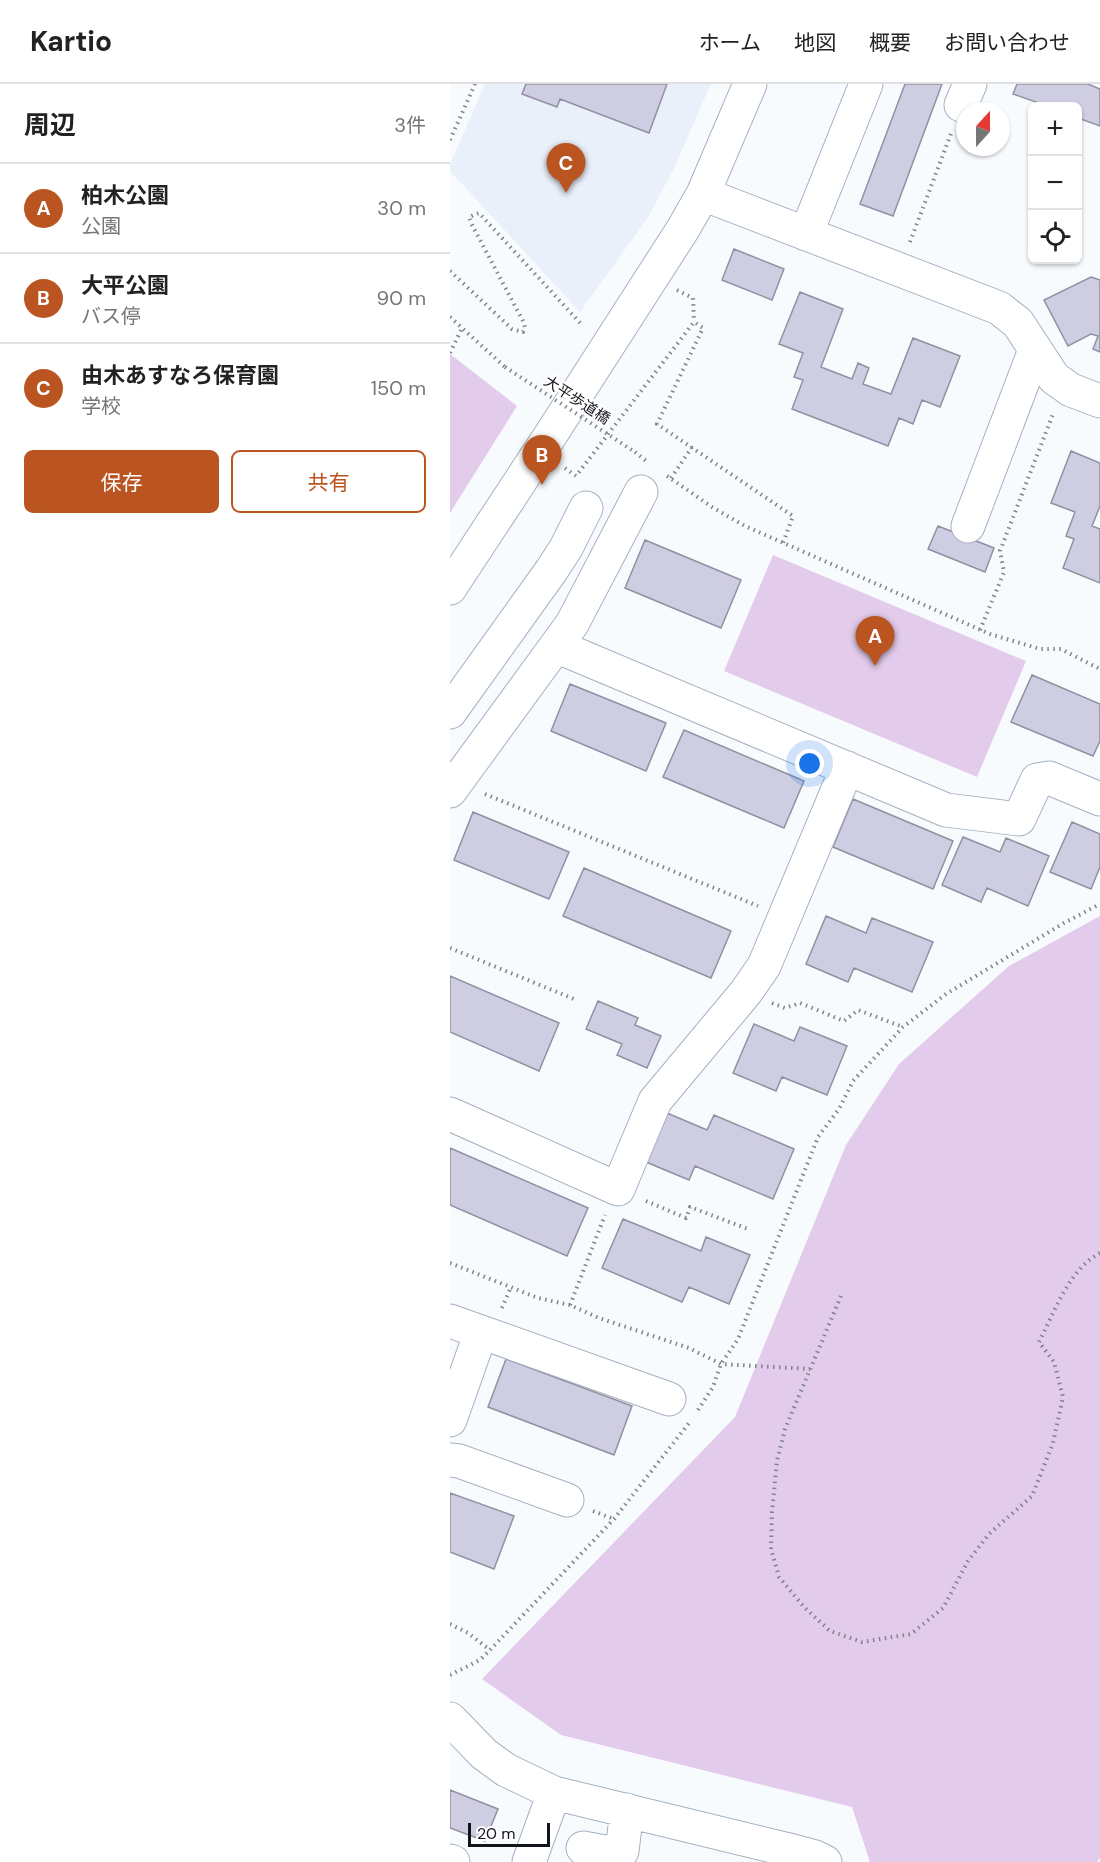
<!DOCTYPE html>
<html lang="ja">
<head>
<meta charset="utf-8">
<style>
  body { margin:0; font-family:"DM Sans","Noto Sans JP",sans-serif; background:#f6f6f6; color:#222 }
  .controls { position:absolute; right:18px; top:18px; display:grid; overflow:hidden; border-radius:9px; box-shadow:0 2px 4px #0004 }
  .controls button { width:54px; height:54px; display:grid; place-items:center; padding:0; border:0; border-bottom:2px solid #e0e0e0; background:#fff; color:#222; font:30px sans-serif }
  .compass { position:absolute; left:506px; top:18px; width:54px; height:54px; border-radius:50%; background:#fff; box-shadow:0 2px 4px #0004; rotate:21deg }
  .scale { position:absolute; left:18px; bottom:15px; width:82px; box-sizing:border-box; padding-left:6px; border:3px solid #11151b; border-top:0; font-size:16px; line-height:21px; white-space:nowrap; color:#11151b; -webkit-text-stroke:4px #fff; paint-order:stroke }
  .you { position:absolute; left:360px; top:680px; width:21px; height:21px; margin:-15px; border:4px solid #fff; border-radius:50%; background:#1a73e8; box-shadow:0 0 0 9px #1a73e833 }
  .badge { display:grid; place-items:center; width:39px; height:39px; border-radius:50%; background:#ba5522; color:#fff; font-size:20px; font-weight:700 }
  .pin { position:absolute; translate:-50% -50px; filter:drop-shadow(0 2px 3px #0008) }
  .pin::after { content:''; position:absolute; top:32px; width:21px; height:18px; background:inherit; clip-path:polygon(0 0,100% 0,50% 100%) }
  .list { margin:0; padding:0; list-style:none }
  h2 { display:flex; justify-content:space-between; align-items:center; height:78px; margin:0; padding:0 24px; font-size:26px }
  h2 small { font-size:20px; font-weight:400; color:#767676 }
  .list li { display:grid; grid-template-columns:39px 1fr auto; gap:18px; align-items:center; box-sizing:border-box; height:90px; padding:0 24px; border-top:2px solid #e0e0e0 }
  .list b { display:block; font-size:22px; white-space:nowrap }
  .list p { margin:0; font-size:20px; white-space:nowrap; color:#767676 }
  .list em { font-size:20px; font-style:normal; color:#767676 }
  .actions { display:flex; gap:12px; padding:18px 24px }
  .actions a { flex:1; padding:14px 0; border:2px solid #ba5522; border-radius:9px; text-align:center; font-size:21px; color:#ba5522 }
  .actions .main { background:#ba5522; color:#fff }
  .icon { flex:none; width:33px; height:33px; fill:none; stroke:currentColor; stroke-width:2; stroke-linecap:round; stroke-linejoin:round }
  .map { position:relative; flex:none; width:650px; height:1778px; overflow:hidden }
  header { display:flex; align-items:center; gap:36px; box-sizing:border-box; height:84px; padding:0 30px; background:#fff; border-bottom:2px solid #e0e0e0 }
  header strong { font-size:28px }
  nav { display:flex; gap:33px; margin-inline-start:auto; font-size:21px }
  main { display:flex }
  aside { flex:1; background:#fff }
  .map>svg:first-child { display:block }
  .built { fill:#eaf0fa }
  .green { fill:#e3cbeb }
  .building { fill:#cfcde1; stroke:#9190a2; stroke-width:1.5 }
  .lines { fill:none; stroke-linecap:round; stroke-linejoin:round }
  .minor-casing { stroke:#a6b0c1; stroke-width:35 }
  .path { stroke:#808388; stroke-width:4; stroke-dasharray:1.5 4.5; stroke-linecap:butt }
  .minor { stroke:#fff; stroke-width:33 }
  .path-bridge { stroke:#808388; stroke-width:4; stroke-dasharray:1.5 4.5; stroke-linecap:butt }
  .labels { text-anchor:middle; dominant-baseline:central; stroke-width:5; stroke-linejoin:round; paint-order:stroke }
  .street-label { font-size:15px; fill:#11151b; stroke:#fff }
</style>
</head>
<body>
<header>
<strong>Kartio</strong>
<nav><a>ホーム</a><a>地図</a><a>概要</a><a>お問い合わせ</a></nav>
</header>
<main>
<aside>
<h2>周辺<small>3件</small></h2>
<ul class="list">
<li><span class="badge">A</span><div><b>柏木公園</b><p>公園</p></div><em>30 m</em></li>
<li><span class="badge">B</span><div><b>大平公園</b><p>バス停</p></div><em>90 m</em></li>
<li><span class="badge">C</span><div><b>由木あすなろ保育園</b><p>学校</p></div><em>150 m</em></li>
</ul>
<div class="actions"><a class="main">保存</a><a>共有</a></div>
</aside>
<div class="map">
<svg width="650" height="1778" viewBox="0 0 650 1778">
  <rect width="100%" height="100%" fill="#f8fbfe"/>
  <path class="built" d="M35,0H261L224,84L199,132L130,228L0,87V80Z"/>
  <path class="green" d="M0,270L67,322L0,429Z
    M323,471L576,577L527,693L274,587Z
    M650,832V1774L647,1778H420L402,1723L111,1651L32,1595L285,1333L396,1061L449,980L559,882Z"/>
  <path class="building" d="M76,0H217L199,49L110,15L107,23L72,10Z
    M455,0H492L443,132L410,120Z
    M567,0H638L650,5V42L628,34V22H597L563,10Z
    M284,165L334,185L322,216L272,196Z
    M641,193L650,196V268L643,265L648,252L641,250L618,262L594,216Z
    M350,208L393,225L371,283L402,295L408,279L419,284L413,300L441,310L463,254L510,272L490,323L472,316L463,340L449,334L438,362L342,325L353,296L344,293L353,269L329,260Z
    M621,367L650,379V422L642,442L650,445V499L613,484L624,455L616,452L625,428L601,419Z
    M488,442L544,464L535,488L478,465Z
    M195,456L291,496L271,544L175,504Z
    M582,591L650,620V657L643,672L561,638Z
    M120,600L216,639L196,687L101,647Z
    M234,646L354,697L334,744L213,693Z
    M403,715L503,757L483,805L383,763Z
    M23,728L119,768L99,815L4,776Z
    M622,738L650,750V783L641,805L600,788Z
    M513,753L550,768L556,754L599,772L578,822L537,804L531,818L492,801Z
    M134,784L281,847L261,894L113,832Z
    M376,832L416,849L422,834L483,858L462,908L404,884L398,898L356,880Z
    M0,892L109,939L89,987L0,948Z
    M148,917L188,934L185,941L211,952L197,984L167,971L172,960L136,945Z
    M304,940L344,957L350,943L397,962L377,1011L332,993L326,1007L283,989Z
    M217,1029L257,1046L264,1031L344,1065L323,1115L245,1082L239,1096L196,1078Z
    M0,1064L138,1124L117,1172L0,1121Z
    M173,1135L251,1167L256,1153L300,1171L279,1220L239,1203L232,1218L152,1184Z
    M56,1275L182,1322L164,1371L38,1323Z
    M0,1409L64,1432L44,1485L0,1468Z
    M0,1706L48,1725L35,1757L0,1744Z"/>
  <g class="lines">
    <defs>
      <path id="minor" d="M511,21L520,0
        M253,110L549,224L568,239L604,294L621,306L650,317
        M356,150L416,0
        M518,442L585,266
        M0,504L98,355L233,145L253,110L300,0
        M106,562L496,726L569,735L587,696L599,694L650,715
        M0,628L101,487L116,464L136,424
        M0,707L122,540L191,408
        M0,1030L168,1105L205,1017L296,908L314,882L397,684
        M0,1237L31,1248L0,1336
        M31,1248L219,1315
        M0,1376L9,1377L117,1416
        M0,1635L34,1670L56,1686L104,1709L339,1766L365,1773L375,1778
        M133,1764L167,1770L172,1767L177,1726
        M0,1777L3,1778
        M79,1778L104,1709"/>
    </defs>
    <use href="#minor" class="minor-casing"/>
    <path class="path" d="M0,56L25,0
      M460,158L502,47
      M0,187L62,245L73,248L75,244L74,239L21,139L19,133L29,129L132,241
      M227,206L243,214L244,238
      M0,233L55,283
      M0,269L12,244
      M185,368L199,379
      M115,384L126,392L244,238L253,244L207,340L343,432L333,459
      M217,392L262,423L295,442L540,550L590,565H611L650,585
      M221,394L242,363
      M530,546L554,488L550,467L603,330
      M35,710L308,822
      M0,864L124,915
      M322,919L335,924L350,919L394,937L408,926L453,943
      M196,1117L236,1134L240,1123L298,1145
      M0,1179L88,1214L120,1221L149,1234L239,1264L271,1280L360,1285
      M391,1212L335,1345L327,1377L322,1428L321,1465L329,1493L354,1523L380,1547L412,1558L461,1550L493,1524L518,1477L539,1450L582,1412L603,1359L613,1313L604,1278L589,1258C604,1229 619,1185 650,1169
      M120,1221L155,1131
      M52,1224L61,1203
      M248,1326L263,1303L271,1280L288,1255L368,1053L389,1025L403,997L453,943L496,910L614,839L650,820
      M143,1427L164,1435
      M0,1540L18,1549L40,1566L164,1435L239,1339
      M0,1591L30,1576L40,1566"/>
    <use href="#minor" class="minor"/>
    <path class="path-bridge" d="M55,283L185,368"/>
  </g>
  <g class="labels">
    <g class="street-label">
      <text transform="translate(127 316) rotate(33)">大平歩道橋</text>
    </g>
  </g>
</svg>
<div class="controls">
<button>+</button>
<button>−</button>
<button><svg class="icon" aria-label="locate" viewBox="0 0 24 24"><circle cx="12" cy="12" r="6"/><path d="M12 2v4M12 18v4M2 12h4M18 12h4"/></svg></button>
</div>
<svg class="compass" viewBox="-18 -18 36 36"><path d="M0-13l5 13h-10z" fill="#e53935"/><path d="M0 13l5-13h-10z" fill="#767676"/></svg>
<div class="scale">20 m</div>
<div class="you"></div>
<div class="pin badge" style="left:425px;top:582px">A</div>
<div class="pin badge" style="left:92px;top:401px">B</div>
<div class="pin badge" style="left:116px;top:109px">C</div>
</div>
</main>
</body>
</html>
